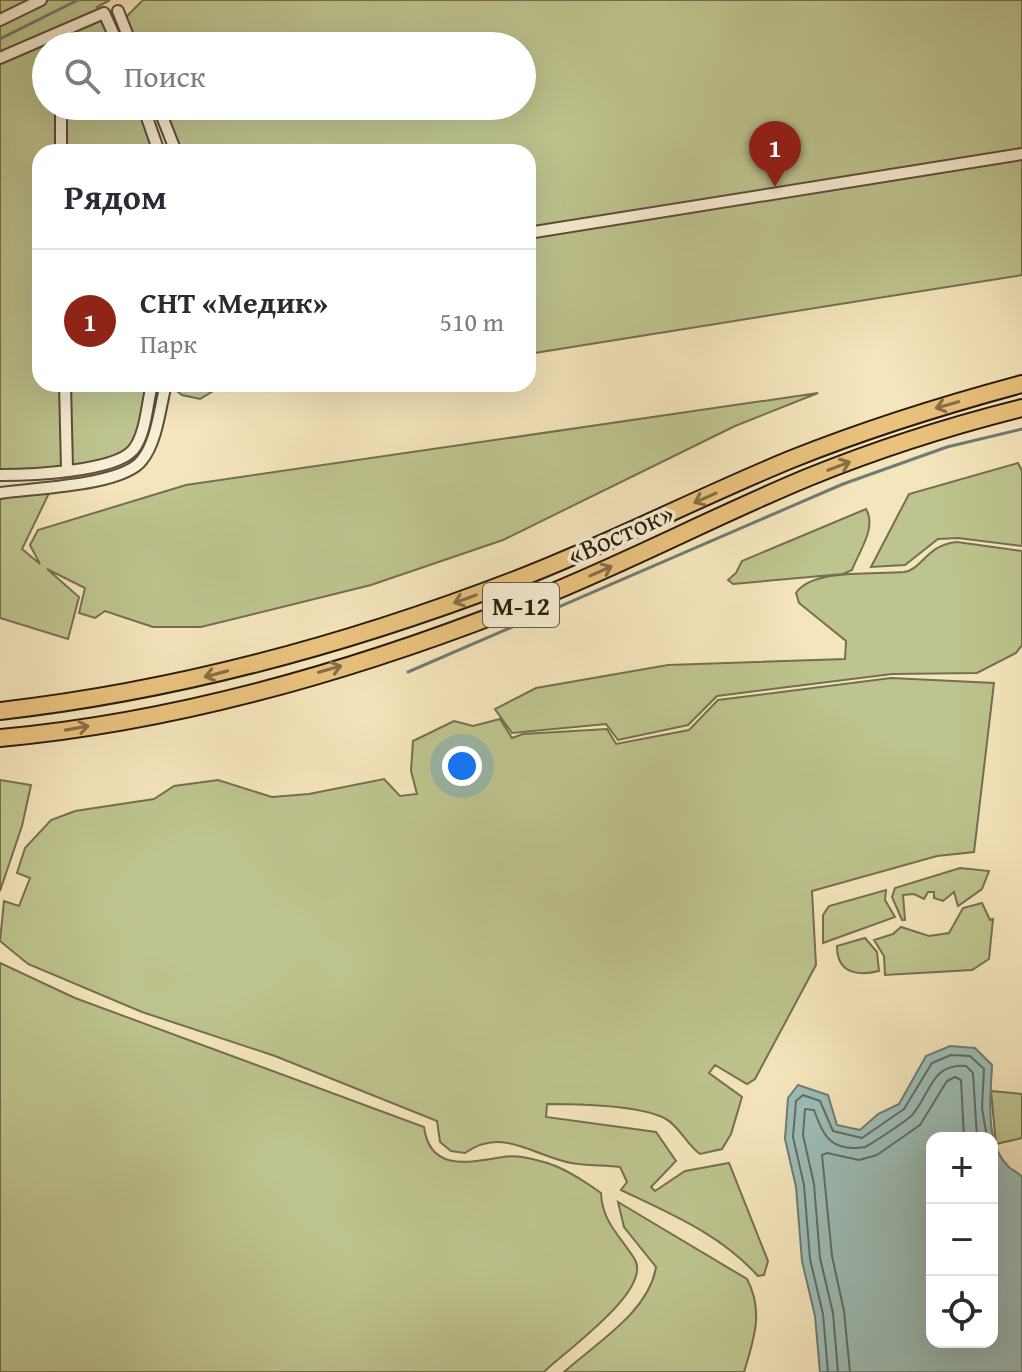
<!DOCTYPE html>
<html lang="ru">
<head>
<meta charset="utf-8">
<style>
  body { margin:0; font-family:"Gentium Book Plus",serif; background:#f2f2f3; color:#2b2b33 }
  .controls { position:absolute; right:24px; bottom:24px; display:grid; overflow:hidden; border-radius:16px; box-shadow:0 8px 32px #0002 }
  .controls button { width:72px; height:72px; display:grid; place-items:center; padding:0; border:0; border-bottom:2px solid #e1e1e2; background:#fff; color:#2b2b33; font:40px sans-serif }
  .you { position:absolute; left:462px; top:766px; width:28px; height:28px; margin:-20px; border:6px solid #fff; border-radius:50%; background:#1a73e8; box-shadow:0 0 0 12px #1a73e833 }
  .badge { display:grid; place-items:center; width:52px; height:52px; border-radius:50%; background:#8f2418; color:#fff; font-size:26px; font-weight:700 }
  .pin { position:absolute; translate:-50% -66px; filter:drop-shadow(0 2px 4px #0008) }
  .pin::after { content:''; position:absolute; top:42px; width:28px; height:24px; background:inherit; clip-path:polygon(0 0,100% 0,50% 100%) }
  .list { margin:0; padding:0; list-style:none }
  h2 { display:flex; justify-content:space-between; align-items:center; height:104px; margin:0; padding:0 32px; font-size:34px }
  h2 small { font-size:26px; font-weight:400; color:#7c7c81 }
  .list li { display:grid; grid-template-columns:52px 1fr auto; gap:24px; align-items:center; box-sizing:border-box; height:144px; padding:0 32px; border-top:2px solid #e1e1e2 }
  .list b { display:block; font-size:30px; white-space:nowrap }
  .list p { margin:0; font-size:26px; white-space:nowrap; color:#7c7c81 }
  .list em { font-size:26px; font-style:normal; color:#7c7c81 }
  .icon { flex:none; width:44px; height:44px; fill:none; stroke:currentColor; stroke-width:2; stroke-linecap:round; stroke-linejoin:round }
  .map { position:relative; flex:none; width:1022px; height:1372px; overflow:hidden }
  .search { position:absolute; background:#fff; box-shadow:0 8px 32px #0002; left:32px; top:32px; width:504px; height:88px; display:flex; align-items:center; gap:20px; box-sizing:border-box; padding:0 28px; border-radius:44px; color:#7c7c81; font-size:30px }
  .panel { position:absolute; background:#fff; box-shadow:0 8px 32px #0002; left:32px; top:144px; width:504px; height:248px; border-radius:24px }
  .map>svg:first-child { display:block }
  .green { fill:#bec48f; stroke:#737050; stroke-width:2 }
  .water { fill:#9dbdb7; stroke:#6e7c74; stroke-width:2; fill-rule:evenodd }
  .lines { fill:none; stroke-linecap:round; stroke-linejoin:round }
  .shore { stroke:#626c64; stroke-width:2 }
  .stream { stroke:#6e7c74; stroke-width:3 }
  .minor-casing { stroke:#5b4e3b; stroke-width:14 }
  .highway-casing { stroke:#281b10; stroke-width:20 }
  .minor { stroke:#f8eed3; stroke-width:10 }
  .highway { stroke:#eac27e; stroke-width:16 }
  .oneway { stroke:#896e47 }
  .labels { text-anchor:middle; dominant-baseline:central; stroke-width:7; stroke-linejoin:round; paint-order:stroke }
  .shield { fill:#f8eed3; stroke:#665a4a; stroke-width:2 }
  .shield-label { font-size:26px; font-weight:bold; fill:#281b10 }
  .street-label { font-size:28px; fill:#281b10; stroke:#f8eed3 }
</style>
</head>
<body>
<div class="map">
<svg width="1022" height="1372" viewBox="0 0 1022 1372">
  <rect width="100%" height="100%" fill="#f5e5bc"/>
  <filter id="stains"><feTurbulence type="fractalNoise" baseFrequency=".0025" numOctaves="4"/><feColorMatrix values="0 0 0 0 .2 0 0 0 0 .09 0 0 0 0 .02 0 0 0 .5 -.17"/></filter>
  <radialGradient id="worn" r=".72"><stop offset=".6" stop-color="#630" stop-opacity="0"/><stop offset="1" stop-color="#630" stop-opacity=".3"/></radialGradient>
  <path class="green" d="M0,0H110L97,7L104,13L119,46H46V106H143L159,152H40V384H152L140,438L115,461L0,475Z
    M143,0H1022V275L528,354V152H182L162,106H522V46H137L125,18Z
    M168,384H259L215,390L200,399L182,395Z
    M818,393L735,426L503,540L371,585L201,627H153L105,611L95,618L79,613L85,588L47,569L79,597L68,639L0,618V493L53,485L22,549L40,564L30,545L38,530L186,485Z
    M1018,463L1022,471V546L958,538L938,539L905,565L871,567L909,494Z
    M866,509C877,528 859,551 852,570L843,574L733,584L728,580L736,573L742,561Z
    M957,542L1022,551V645L1016,653L977,673L892,674L717,696L688,725L618,740L606,724L512,733L495,709L536,688L668,665L845,659L846,641L799,603L796,593C813,568 876,575 904,572C923,569 926,545 957,542Z
    M891,678L994,683L974,852L937,856L812,891L816,965L755,1079L747,1084L715,1065L709,1073L742,1097L731,1134L722,1149L700,1154C687,1145 679,1126 666,1119C641,1105 576,1104 547,1104L546,1117L656,1132L676,1161L651,1187L655,1191L685,1171L729,1163L768,1261L764,1275L758,1276C720,1234 671,1214 621,1190L627,1182L620,1167C604,1165 587,1166 571,1163C533,1156 502,1126 465,1153L451,1151L440,1142L437,1121L275,1056L142,1012L28,964L0,941L4,901L19,906L30,878L17,873L25,848L51,820L75,811L154,799L174,786L218,780L272,797L309,794L384,779L400,796L417,794L411,771L413,741L454,721L473,726L500,719L512,738L523,734L607,729L616,744L689,730L718,700Z
    M0,780L31,785L22,826L0,891Z
    M960,868L989,871L982,889L958,906L954,892L943,901L934,898V892H928L924,899L914,894L903,895L905,920H902L892,897L895,888Z
    M886,890L885,900L895,917L823,943V915L829,906Z
    M982,903L990,920L993,919L989,959L972,970L885,975L884,956L874,940L893,934L901,927L929,936L949,933L963,908Z
    M865,938L877,952L879,971C858,976 837,974 837,946Z
    M0,963L75,998L424,1127C430,1173 471,1162 503,1157C514,1155 530,1158 540,1161C562,1166 583,1180 601,1193C602,1221 619,1235 634,1258C655,1289 565,1351 544,1372H0Z
    M991,1091L1022,1094V1138L996,1144Z
    M618,1202L747,1279C764,1311 754,1339 744,1372H564C596,1343 649,1312 656,1267L624,1227Z"/>
  <path class="water" d="M950,1046L975,1048L992,1065C991,1094 984,1141 1007,1165C1011,1170 1018,1172 1022,1177V1372H820L815,1316L802,1261L796,1187L785,1139L788,1098L798,1085L828,1095L837,1125L860,1130L878,1114L899,1104L926,1056ZM932,1138H992V1342H932Z"/>
  <g class="lines">
    <path class="shore" d="M828,1372L823,1314L810,1259L804,1185L793,1137L796,1101L803,1095L820,1101L833,1131L862,1138L904,1109L932,1063L951,1055L970,1056L984,1069L982,1108L987,1138
      M838,1372L833,1313L820,1258L814,1184L803,1135L805,1109L814,1110C824,1137 831,1152 865,1147C871,1144 910,1119 913,1114C931,1092 932,1063 966,1066L973,1073L977,1138
      M850,1372L844,1311L832,1256L822,1155L827,1153L859,1160L877,1155L920,1125L947,1081L955,1077L961,1080L964,1138"/>
    <path class="stream" d="M0,39L78,0
      M408,672L843,484L947,447L1022,429"/>
    <defs>
      <path id="minor" d="M118,11L132,46
        M0,20L41,0
        M0,58L104,13L119,46
        M61,106V152
        M143,106L159,152
        M158,106L176,152
        M528,233L1022,154
        M65,384L67,469
        M0,475C29,475 114,472 133,450C146,434 147,404 152,384
        M0,493C32,488 123,486 142,460C157,442 160,407 166,384"/>
      <path id="highway" d="M0,711C176,691 349,644 515,580C609,544 699,497 792,459C867,429 944,405 1022,384
        M0,738C177,722 356,670 521,605C619,567 712,517 809,477C878,449 950,426 1022,408"/>
    </defs>
    <use href="#minor" class="minor-casing"/>
    <use href="#highway" class="highway-casing"/>
    <use href="#minor" class="minor"/>
    <use href="#highway" class="highway"/>
  </g>
  <defs><path id="oneway-shaft" d="M-6 0H5M1.5-3L5.5 0L1.5 3" fill="none" stroke-width="1.6" stroke-linecap="round" stroke-linejoin="round" transform="scale(2)"/></defs>
  <g class="oneway">
    <use href="#oneway-shaft" transform="translate(947 405) rotate(164)"/>
    <use href="#oneway-shaft" transform="translate(839 466) rotate(-21)"/>
    <use href="#oneway-shaft" transform="translate(705 498) rotate(156)"/>
    <use href="#oneway-shaft" transform="translate(601 571) rotate(-24)"/>
    <use href="#oneway-shaft" transform="translate(465 599) rotate(160)"/>
    <use href="#oneway-shaft" transform="translate(330 669) rotate(-16)"/>
    <use href="#oneway-shaft" transform="translate(216 674) rotate(165)"/>
    <use href="#oneway-shaft" transform="translate(77 728) rotate(-10)"/>
  </g>
  <g class="labels">
    <rect class="shield" x="483" y="583" width="76" height="44" rx="6"/>
    <g class="shield-label">
      <text x="521" y="605">М-12</text>
    </g>
    <g class="street-label">
      <text transform="translate(620 533) rotate(-24)">«Восток»</text>
    </g>
  </g>
  <rect width="100%" height="100%" filter="url(#stains)"/>
  <rect width="100%" height="100%" fill="url(#worn)"/>
</svg>
<div class="controls">
<button>+</button>
<button>−</button>
<button><svg class="icon" aria-label="locate" viewBox="0 0 24 24"><circle cx="12" cy="12" r="6"/><path d="M12 2v4M12 18v4M2 12h4M18 12h4"/></svg></button>
</div>
<div class="you"></div>
<div class="pin badge" style="left:775px;top:187px">1</div>
<div class="search"><svg class="icon" aria-label="search" viewBox="0 0 24 24"><circle cx="10" cy="10" r="6"/><path d="M15 15l6 6"/></svg>Поиск</div>
<section class="panel">
<h2>Рядом<small></small></h2>
<ul class="list">
<li><span class="badge">1</span><div><b>СНТ «Медик»</b><p>Парк</p></div><em>510 m</em></li>
</ul>
</section>
</div>
</body>
</html>
